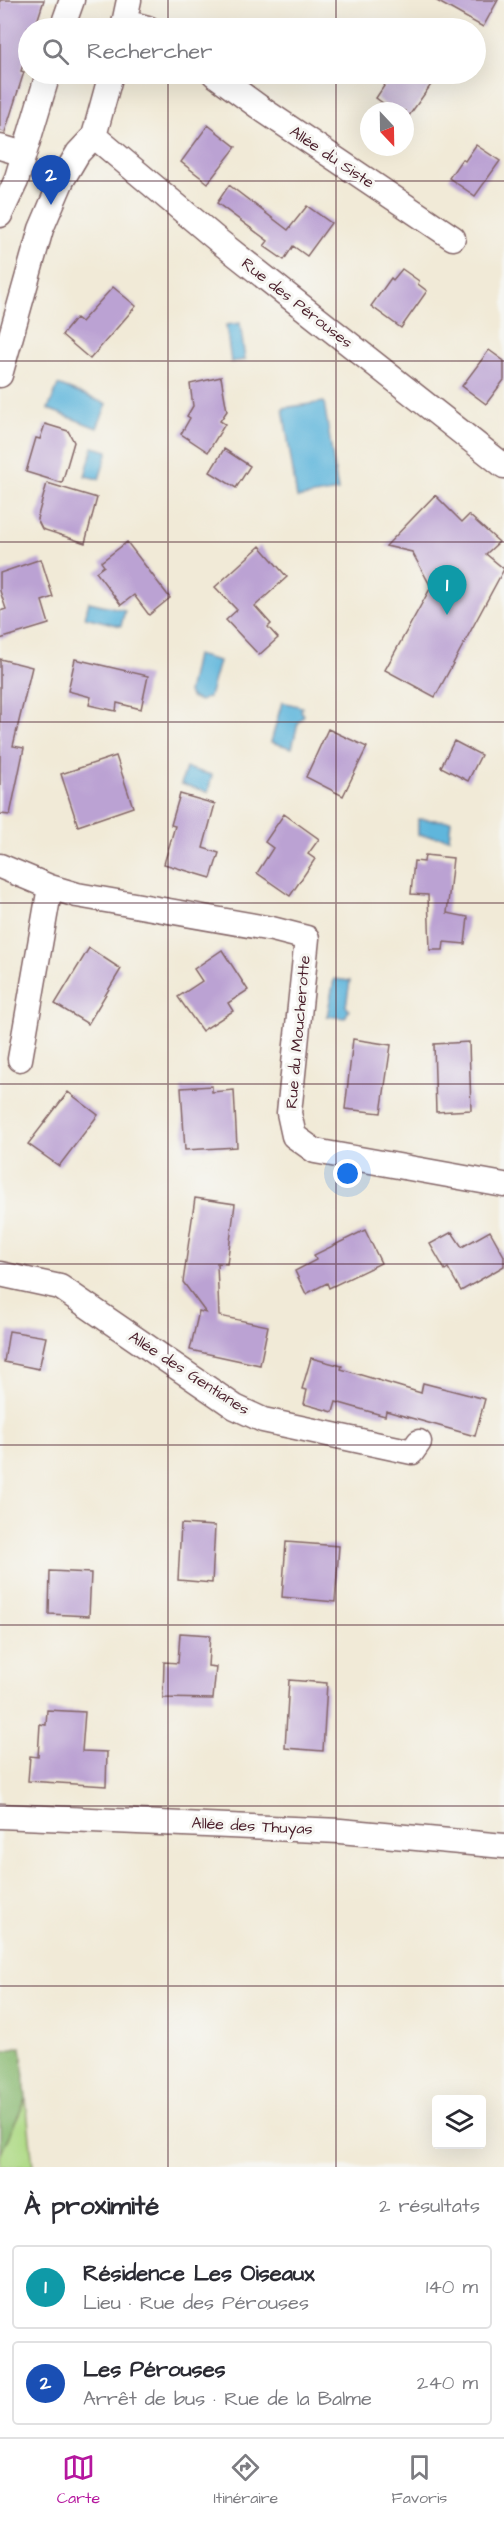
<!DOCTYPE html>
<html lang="fr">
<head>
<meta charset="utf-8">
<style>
  body { margin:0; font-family:"Architects Daughter",sans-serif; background:#f7f7f7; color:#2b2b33 }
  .controls { position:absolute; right:18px; bottom:18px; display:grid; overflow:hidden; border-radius:6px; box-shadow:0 6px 24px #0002 }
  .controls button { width:54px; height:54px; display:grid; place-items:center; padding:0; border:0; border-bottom:2px solid #e1e1e2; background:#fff; color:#2b2b33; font:30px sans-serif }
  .compass { position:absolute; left:360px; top:102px; width:54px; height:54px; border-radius:50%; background:#fff; box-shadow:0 6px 24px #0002; rotate:158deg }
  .you { position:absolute; left:348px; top:1174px; width:21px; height:21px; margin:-15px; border:4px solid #fff; border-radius:50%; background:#1a73e8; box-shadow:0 0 0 9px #1a73e833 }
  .badge { display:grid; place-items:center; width:39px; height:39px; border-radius:50%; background:#b5179e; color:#fff; font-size:20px; font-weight:700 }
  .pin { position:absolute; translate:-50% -50px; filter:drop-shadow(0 2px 3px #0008) }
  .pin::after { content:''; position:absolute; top:32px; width:21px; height:18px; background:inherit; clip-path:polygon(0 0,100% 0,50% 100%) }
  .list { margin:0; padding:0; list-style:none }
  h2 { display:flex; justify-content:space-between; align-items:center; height:78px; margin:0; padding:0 24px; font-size:26px }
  h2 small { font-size:20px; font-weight:400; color:#7c7c81 }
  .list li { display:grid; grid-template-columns:39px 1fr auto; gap:18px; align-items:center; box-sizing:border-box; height:84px; margin:0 12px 12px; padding:0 12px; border:2px solid #e1e1e2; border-radius:6px }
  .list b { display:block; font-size:22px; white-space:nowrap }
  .list p { margin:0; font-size:20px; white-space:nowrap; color:#7c7c81 }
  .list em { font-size:20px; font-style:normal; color:#7c7c81 }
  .icon { flex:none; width:33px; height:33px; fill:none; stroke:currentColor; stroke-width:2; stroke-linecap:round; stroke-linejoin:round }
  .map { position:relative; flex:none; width:504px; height:2167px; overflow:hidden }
  .search { position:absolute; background:#fff; box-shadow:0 6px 24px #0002; left:18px; right:18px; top:18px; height:66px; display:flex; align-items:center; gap:15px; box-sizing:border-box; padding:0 21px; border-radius:33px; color:#7c7c81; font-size:22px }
  .sheet { height:270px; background:#fff }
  nav { display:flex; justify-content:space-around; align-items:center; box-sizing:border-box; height:84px; border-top:2px solid #e1e1e2; background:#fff; font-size:16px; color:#7c7c81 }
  nav a { display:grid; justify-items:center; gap:3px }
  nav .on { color:#b5179e }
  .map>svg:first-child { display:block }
  .green { fill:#afda86; stroke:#7c7c58; stroke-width:1.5 }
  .forest { fill:#8bba73; stroke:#6a6c4f; stroke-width:1.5 }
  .water { fill:#5fb6dc; stroke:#546a84; stroke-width:1.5 }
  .building { fill:#bba2d3 }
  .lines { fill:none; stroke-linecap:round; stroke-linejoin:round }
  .street-casing { stroke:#846667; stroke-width:27 }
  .street { stroke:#fff; stroke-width:24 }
  .grid { fill:none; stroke:#4a1f2b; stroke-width:1.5; stroke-opacity:0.55 }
  .labels { text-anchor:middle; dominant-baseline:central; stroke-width:6; stroke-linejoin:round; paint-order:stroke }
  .street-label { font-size:16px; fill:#4a1f2b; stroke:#f6f6f2 }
</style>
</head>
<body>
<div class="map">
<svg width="504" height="2167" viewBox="0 0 504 2167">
  <rect width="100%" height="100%" fill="#f6f6f2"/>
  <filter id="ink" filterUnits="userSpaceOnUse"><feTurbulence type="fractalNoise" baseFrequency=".0167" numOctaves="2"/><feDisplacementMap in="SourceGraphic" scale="12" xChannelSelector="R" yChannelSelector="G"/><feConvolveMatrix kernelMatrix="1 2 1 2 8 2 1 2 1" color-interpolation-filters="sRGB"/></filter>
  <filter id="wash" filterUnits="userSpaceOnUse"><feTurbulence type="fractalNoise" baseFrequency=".008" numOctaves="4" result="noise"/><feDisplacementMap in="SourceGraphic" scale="24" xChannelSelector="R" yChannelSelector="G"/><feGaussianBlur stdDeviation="1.35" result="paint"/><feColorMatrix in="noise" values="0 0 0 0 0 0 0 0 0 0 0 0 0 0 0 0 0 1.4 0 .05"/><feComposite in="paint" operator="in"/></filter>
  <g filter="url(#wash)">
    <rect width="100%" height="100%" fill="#f1ead7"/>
    <path class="green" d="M26,2099L33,2167H0V2155Z"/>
    <path class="forest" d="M21,2047L26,2099L0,2155V2052Z"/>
    <path class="water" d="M240,323L245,360L231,362L226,325Z
      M58,385L107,404L97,428L48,409Z
      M324,402L338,491L297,498L283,408Z
      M93,447L108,451L99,479L85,476Z
      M89,602L125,610L121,626L85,617Z
      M196,655L219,661L209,697L200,701L192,698L188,693Z
      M282,702L302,707L301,711L304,715L298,723L292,748L271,742Z
      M186,768L212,775L208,792L181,784Z
      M418,819L451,821L449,838L418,835Z
      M334,979L350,981L346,1006L349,1010L345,1018L327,1016Z"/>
    <g id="blocks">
      <path class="building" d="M0,0H44L35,28H28V49L21,71L24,72L5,132L0,131Z
        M435,0H498L483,27Z
        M392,74H422L433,82L406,120L405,111H394L376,98Z
        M208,125L236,147L208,183L181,162Z
        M476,145L500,161L475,196L449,178L462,159L465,161Z
        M229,185L288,230L307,206L331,223L307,256L293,246L284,260L264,246L268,241L217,203Z
        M402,269L419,281L418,284L427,291L401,328L371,306L391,278L393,280Z
        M113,287L136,306L90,359L62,335L76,318L81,322Z
        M489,350L504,361V380L486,404L462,386Z
        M221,377L227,411L220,421L225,424L208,452L181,434L190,418L187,416L193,406L190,384Z
        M45,424L68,431L74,442L62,483L26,472L36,438L40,439Z
        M224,449L250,466L236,488L210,472Z
        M47,483L97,498L85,543L42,529L37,519Z
        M435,495L462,522L469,515L499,542L486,554L504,569L435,697L385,670L431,587L412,552L386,546Z
        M127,542L170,598L149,615L134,595L121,605L96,572L104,566L101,562Z
        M260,546L287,577L255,606L271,624L268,627L278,638L259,655L226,620L237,610L215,587Z
        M41,559L53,597L42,601L49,624L0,639V611L6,609L0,591V573Z
        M0,659L32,667L13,746L24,748L10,815L0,814Z
        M75,659L148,676L141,709L117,703L116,711L89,705L91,697L68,691Z
        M328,729L367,747L343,796L306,777Z
        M454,741L481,755L468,781L441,767Z
        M116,756L133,807L78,826L61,774Z
        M180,794L215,804L203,848L219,853L211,878L164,864L175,826L171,825Z
        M284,814L319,839L308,854L315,859L290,896L257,873L273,848L265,842Z
        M425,855L453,858L447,913L468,917L465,944L444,942L443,950H430L428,895L411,894L414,861L424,862Z
        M89,948L121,969L88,1024L55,1004Z
        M222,950L248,990L228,1003L233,1011L202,1031L178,997L202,981L194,969Z
        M353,1039L391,1045L381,1113L345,1109Z
        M469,1042L471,1110L436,1112L434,1044Z
        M212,1086V1092L234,1090L237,1147L185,1150L181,1088Z
        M68,1092L98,1115L59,1166L28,1144Z
        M195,1198L235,1204L227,1264L217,1263L219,1316L268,1326L260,1365L190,1350L199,1311L206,1313L183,1282Z
        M365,1230L381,1263L329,1288L327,1283L306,1294L295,1271L316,1260L314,1255Z
        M490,1231L504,1256V1266L461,1291L448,1268L445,1270L430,1244L452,1232L462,1247Z
        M9,1331L46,1337L39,1369L4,1362Z
        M311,1358L342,1366L341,1369L421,1393L423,1383L485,1399L475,1436L386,1411L385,1416L336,1402L333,1412L304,1404L307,1390L302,1389Z
        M181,1524L215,1526L212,1583L178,1580Z
        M286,1542L339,1546L335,1602L282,1597Z
        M50,1571L91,1573L89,1616L49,1614Z
        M180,1633L210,1635L208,1666L216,1667L213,1699L163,1698L164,1662L178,1663Z
        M289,1680L327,1683L323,1751L285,1748Z
        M47,1710L85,1712L82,1751L107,1752L106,1786L28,1781L30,1756L38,1757L40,1724L46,1725Z"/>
    </g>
  </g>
  <g filter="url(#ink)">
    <use href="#blocks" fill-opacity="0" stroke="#846667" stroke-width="1.5"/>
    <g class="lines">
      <defs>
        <path id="street" d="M125,22L148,28
          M62,28L72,0
          M123,28L129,0
          M214,74L266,112L453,238
          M94,136L220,242L504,466
          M0,147L24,154
          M0,215L16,181L48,74
          M0,375L41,229L62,180L78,153L94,136L111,74
          M0,866L50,887L77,895L272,929L307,938L289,1113L294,1136L315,1151L504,1185
          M20,1059L50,887
          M0,1274L60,1287L235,1407L263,1420L412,1452L419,1442
          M0,1816L340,1831L504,1846"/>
      </defs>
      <use href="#street" class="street-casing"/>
      <use href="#street" class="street"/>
    </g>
  </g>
  <path class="grid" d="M168,0V28M336,0V28M168,74V2167M336,74V2167M0,181H504M0,361H504M0,542H504M0,722H504M0,903H504M0,1084H504M0,1264H504M0,1445H504M0,1625H504M0,1806H504M0,1986H504"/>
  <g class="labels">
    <g class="street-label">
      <text transform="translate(332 157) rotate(34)">Allée du Siste</text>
      <text transform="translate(297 303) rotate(38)">Rue des Pérouses</text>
      <text transform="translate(298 1032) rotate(-85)">Rue du Moucherotte</text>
      <text transform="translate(189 1373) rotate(33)">Allée des Gentianes</text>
      <text transform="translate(252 1826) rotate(3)">Allée des Thuyas</text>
    </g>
  </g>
</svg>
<div class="controls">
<button><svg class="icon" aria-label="layers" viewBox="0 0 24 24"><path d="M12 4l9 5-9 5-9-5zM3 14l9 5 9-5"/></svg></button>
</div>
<svg class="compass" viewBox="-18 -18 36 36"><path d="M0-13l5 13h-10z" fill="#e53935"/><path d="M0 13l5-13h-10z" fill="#7c7c81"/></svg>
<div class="you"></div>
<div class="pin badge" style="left:447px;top:615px;background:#0f9aa8">1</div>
<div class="pin badge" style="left:51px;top:205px;background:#1a4fb4">2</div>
<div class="search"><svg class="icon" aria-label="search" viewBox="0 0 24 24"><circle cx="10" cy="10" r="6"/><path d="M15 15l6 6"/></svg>Rechercher</div>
</div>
<section class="sheet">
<h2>À proximité<small>2 résultats</small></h2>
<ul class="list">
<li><span class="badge" style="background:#0f9aa8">1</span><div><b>Résidence Les Oiseaux</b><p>Lieu · Rue des Pérouses</p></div><em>140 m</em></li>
<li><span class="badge" style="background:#1a4fb4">2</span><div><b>Les Pérouses</b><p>Arrêt de bus · Rue de la Balme</p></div><em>240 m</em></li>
</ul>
</section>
<nav>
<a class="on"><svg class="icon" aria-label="map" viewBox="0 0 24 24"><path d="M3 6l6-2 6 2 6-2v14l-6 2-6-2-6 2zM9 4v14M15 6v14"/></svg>Carte</a>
<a><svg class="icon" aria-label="directions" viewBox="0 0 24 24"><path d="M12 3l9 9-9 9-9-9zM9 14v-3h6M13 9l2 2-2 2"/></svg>Itinéraire</a>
<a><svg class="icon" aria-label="saved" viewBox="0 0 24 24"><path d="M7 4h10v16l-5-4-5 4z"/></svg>Favoris</a>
</nav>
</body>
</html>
